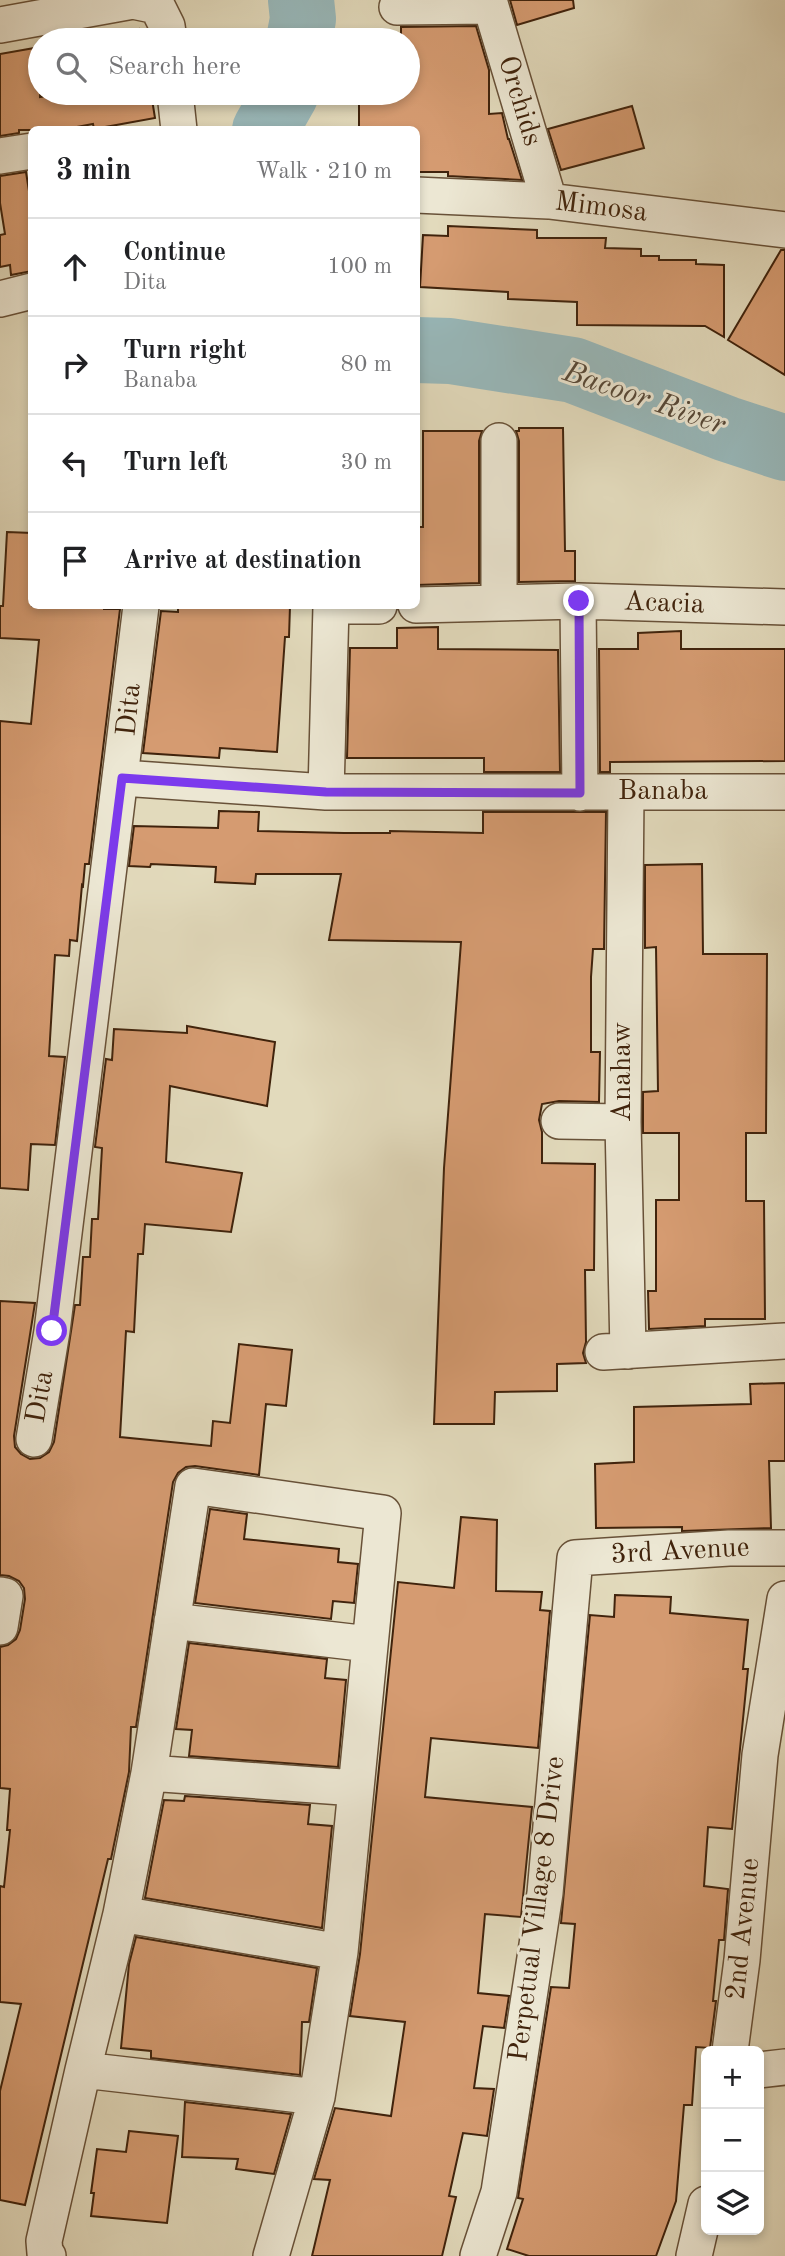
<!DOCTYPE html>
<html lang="en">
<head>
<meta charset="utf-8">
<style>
  body { margin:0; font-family:"Old Standard TT",serif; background:#f2f2f2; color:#202124 }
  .controls { position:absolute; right:21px; bottom:21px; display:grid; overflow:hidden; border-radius:10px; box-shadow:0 4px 10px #0003 }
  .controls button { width:63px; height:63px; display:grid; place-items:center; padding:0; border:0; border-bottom:2px solid #e0e0e0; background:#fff; color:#202124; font:35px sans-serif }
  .stop { position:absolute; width:21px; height:21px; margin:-16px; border:5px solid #7c3aed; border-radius:50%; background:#fff }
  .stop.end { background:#7c3aed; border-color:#fff; box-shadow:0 2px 7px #0008 }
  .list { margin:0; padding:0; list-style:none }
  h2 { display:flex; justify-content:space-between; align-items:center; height:91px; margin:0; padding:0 28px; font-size:30px }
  h2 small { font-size:23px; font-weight:400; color:#757577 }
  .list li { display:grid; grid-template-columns:46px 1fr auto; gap:21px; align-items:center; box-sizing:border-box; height:98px; padding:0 28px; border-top:2px solid #e0e0e0 }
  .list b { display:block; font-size:26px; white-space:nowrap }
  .list p { margin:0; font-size:23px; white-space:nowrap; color:#757577 }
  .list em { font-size:23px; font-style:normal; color:#757577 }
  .icon { flex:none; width:38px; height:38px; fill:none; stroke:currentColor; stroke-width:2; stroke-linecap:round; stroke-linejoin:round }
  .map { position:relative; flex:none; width:785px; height:2256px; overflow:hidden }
  .search { position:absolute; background:#fff; box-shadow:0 4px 10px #0003; left:28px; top:28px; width:392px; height:77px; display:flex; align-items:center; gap:18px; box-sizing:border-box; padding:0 24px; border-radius:38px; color:#757577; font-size:26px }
  .panel { position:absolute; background:#fff; box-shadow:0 4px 10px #0003; left:28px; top:126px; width:392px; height:483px; border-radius:10px }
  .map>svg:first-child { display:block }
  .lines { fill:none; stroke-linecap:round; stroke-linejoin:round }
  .river { stroke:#98b8ba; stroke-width:66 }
  .building { fill:#d59b71; stroke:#40230c; stroke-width:2 }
  .minor-casing { stroke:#685138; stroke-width:38 }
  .minor { stroke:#ece7d3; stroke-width:35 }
  .route { stroke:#7c3aed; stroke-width:9 }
  .labels { text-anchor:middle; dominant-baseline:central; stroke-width:6; stroke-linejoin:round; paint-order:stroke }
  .street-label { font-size:28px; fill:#40230c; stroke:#ece7d3 }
  .water-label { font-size:30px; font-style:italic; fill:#564838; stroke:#ece7d3 }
</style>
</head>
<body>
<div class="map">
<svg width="785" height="2256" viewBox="0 0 785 2256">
  <rect width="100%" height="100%" fill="#e2dabc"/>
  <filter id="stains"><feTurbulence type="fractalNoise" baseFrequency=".00286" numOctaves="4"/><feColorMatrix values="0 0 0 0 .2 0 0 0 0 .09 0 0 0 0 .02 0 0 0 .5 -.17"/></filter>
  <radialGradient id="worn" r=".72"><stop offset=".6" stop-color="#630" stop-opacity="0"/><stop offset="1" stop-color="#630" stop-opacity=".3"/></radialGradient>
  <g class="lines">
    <path class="river" d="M299,40L303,19L301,0
      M265,130L286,93
      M416,350L450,351L573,370L727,429L785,448"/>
  </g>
  <path class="building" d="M510,0H573L574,8L517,25Z
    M476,26L489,70V114L502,113L508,139H509L522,180L448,176V172H416V130H359V93H408V40H401V27Z
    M139,29L142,40H108L107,36Z
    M40,47V97L66,93H151L155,118L94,129L93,124L61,130H19V133L0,136V54Z
    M632,106L644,148L561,170L548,129Z
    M26,172L32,210V271L11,275L10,265L0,267V235L5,234L0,203V176Z
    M448,226L537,230V238H606L605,248L641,249V256H659V260H696V264L724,265V337L705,326L577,325V302L508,299V292L420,287L423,235L448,236Z
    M781,250H785V375L728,340Z
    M519,428H563L565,551H575V581L519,582V441L516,431H519Z
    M423,431H482L479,441V583L416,585V527H423Z
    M7,532L32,533V606H104V609H120L89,864H85L83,886L82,885L77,941L70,940L69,956L55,955L49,1056L65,1057L55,1145L31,1144L28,1190L0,1188V721L31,724L39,640L0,638V606H3Z
    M178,606H290L289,637H285L277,752L220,748L219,758L143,753L161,611L178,612Z
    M438,627V649L558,650L560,772H484V758H347L350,648H397V628Z
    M681,631V649H785V761L610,762V772H600L599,649H638V633Z
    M219,811L259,812L258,831L344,833H390V831L483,833V812H606L604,949H593L591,977V1052H600L599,1102L559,1101L542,1104L539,1120L542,1132V1163L595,1164L594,1270H585L586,1342L583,1353L586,1363L557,1364V1391L495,1392L494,1424H434L444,1168L461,942L329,940L341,874H256L255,884L215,882L216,867L151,864L150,867L129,866L134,826L218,828Z
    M702,864L703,954H767L766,1133H746V1201H764L765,1319H705V1326L649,1329L648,1291H656V1200H679V1133H643V1092L658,1091L656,947L645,948V865Z
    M187,1026L275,1042L267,1106L170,1086L166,1162L242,1173L231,1232L145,1224L143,1254H138L134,1332L126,1331L120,1437L211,1446L213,1421L230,1423L239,1344L292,1350L286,1406L266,1404L259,1475L195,1466L186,1467L178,1473L173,1482L136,1727H131L129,1772L111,1859H108L25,2205L0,2200V2091L21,2004L0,2002V1886L4,1887L10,1830H7L10,1789L0,1788V1647L8,1645L16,1639L20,1630L25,1599L24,1588L19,1581L9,1576L0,1575V1301L35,1303L14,1436L15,1447L21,1454L30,1459L40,1458L49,1452L54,1442L75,1305H80L83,1257H90L92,1219H98L102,1148L95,1147L106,1059L112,1060L114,1029L187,1033Z
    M785,1383V1461H769L771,1528L682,1531V1527L596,1528L595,1464L634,1462V1407L751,1404L750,1384Z
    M210,1509L247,1514L244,1539L339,1549L338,1562L358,1564L354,1603L333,1601L331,1619L195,1603Z
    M461,1517L497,1520L496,1591L542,1592L540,1610L550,1611L538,1748L431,1738L425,1797L532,1807L521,1917L485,1914L478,1993L509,1996L504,2028L483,2026L474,2088L494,2089L487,2136L463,2133L449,2196L456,2197L442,2256H312L330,2180L314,2179L335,2108L391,2116L405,2022L350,2016L360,1954L398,1582L454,1588Z
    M615,1595L671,1597L670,1613L748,1620L743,1669H748L732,1829L708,1827L704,1886L728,1889L724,1940H719L713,2001H716L710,2048L696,2047L692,2105H684L676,2201L656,2256H529L507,2249L523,2199L518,2198L551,1987L569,1988L575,1924L561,1923L590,1615L614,1617Z
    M189,1643L327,1659L325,1678L346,1680L338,1767L189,1756L192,1730L176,1729Z
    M185,1796L310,1805L308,1824L332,1826L322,1928L145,1898L164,1800L184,1801Z
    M136,1937L317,1968L309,2022H302L300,2075L151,2058V2051L121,2048L129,1964Z
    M185,2102L291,2114L274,2174L236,2169L238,2159L182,2157Z
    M129,2131L178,2136L167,2223L91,2216L94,2193H91L97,2149L126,2152Z"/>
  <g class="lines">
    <defs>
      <path id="minor" d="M489,0L549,201
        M397,7L490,6
        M0,25L133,1L157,6L167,26L169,40
        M175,93L179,130
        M0,156L32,151
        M416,195L549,201L785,230
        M0,299L32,291
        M578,601L580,793
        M499,603V441
        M416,605L578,601L785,607
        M122,778L326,792H785
        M326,792L331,606H379
        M626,793L623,1122L628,1351
        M559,1121L623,1122
        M603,1352L785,1341
        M34,1439L52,1331L141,606
        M0,1595L5,1596L0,1627
        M172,1621L369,1644
        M149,1773L356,1788
        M121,1914L340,1952
        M730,2051L742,1960L760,1755L785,1599
        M83,2070L317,2097
        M759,2070L785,2067
        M48,2256L45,2253L44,2241L83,2070L121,1914L149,1773L193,1486L383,1513L340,1952L317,2097L271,2256
        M478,2256L499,2192L545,1893L575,1558L729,1548H785
        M694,2256L706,2204"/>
    </defs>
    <use href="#minor" class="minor-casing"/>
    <use href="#minor" class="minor"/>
  </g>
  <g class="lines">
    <path class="route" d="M52,1331L122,778L326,792L580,793L579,601"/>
  </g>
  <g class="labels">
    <g class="street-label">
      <text transform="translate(519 101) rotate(73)">Orchids</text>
      <text transform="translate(601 208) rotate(7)">Mimosa</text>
      <text transform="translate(664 604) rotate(2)">Acacia</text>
      <text transform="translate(130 710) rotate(-84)">Dita</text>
      <text x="663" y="792">Banaba</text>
      <text transform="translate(623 1072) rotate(-90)">Anahaw</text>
      <text transform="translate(41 1397) rotate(-80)">Dita</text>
      <text transform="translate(680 1552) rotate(-3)">3rd Avenue</text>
      <text transform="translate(538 1909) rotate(-83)">Perpetual Village 8 Drive</text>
      <text transform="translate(744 1929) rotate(-84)">2nd Avenue</text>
    </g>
    <g class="water-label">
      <text transform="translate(644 399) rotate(19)">Bacoor River</text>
    </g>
  </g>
  <rect width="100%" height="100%" filter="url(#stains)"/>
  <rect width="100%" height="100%" fill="url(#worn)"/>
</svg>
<div class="controls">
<button>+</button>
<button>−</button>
<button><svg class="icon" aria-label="layers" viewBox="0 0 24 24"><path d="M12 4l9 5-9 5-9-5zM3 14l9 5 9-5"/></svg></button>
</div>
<div class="stop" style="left:52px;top:1331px"></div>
<div class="stop end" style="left:579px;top:601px"></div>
<div class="search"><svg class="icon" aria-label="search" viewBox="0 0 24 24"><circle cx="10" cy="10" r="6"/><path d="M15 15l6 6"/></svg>Search here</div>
<section class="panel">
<h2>3 min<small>Walk · 210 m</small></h2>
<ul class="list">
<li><svg class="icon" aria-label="ahead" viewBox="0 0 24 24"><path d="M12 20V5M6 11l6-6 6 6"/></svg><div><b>Continue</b><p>Dita</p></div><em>100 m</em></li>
<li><svg class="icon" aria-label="right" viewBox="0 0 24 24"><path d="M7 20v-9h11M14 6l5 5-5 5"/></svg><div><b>Turn right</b><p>Banaba</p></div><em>80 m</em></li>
<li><svg class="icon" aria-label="left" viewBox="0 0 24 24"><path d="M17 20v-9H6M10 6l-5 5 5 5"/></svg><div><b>Turn left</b></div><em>30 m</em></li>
<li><svg class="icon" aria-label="arrive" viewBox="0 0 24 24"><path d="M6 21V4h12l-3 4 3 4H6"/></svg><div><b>Arrive at destination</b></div></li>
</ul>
</section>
</div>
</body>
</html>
